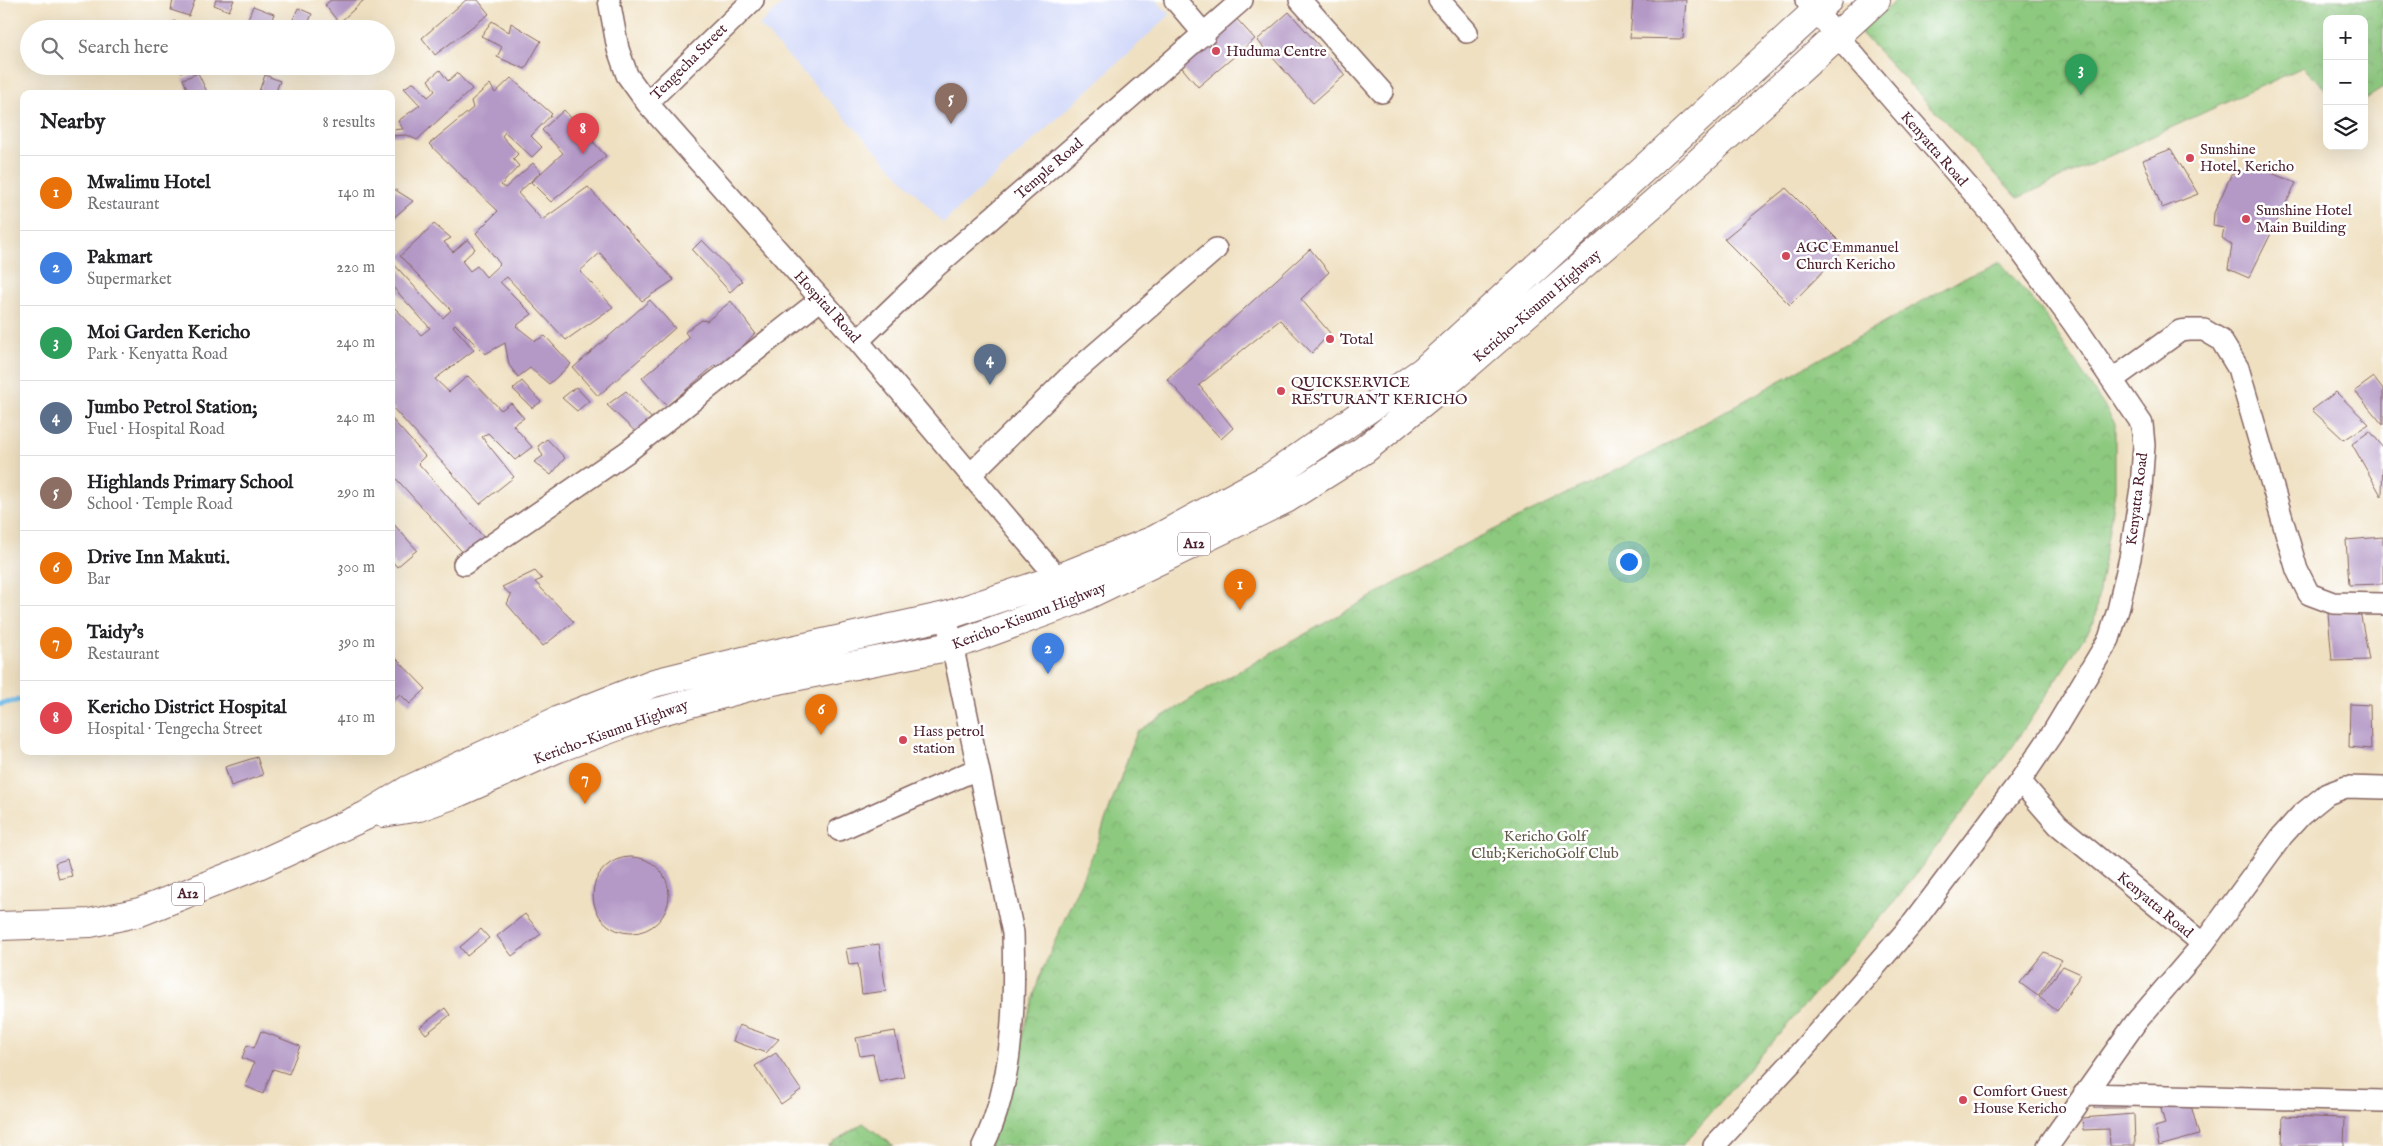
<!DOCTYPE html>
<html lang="en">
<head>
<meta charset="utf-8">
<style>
  body { margin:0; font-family:"IM FELL English",serif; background:#f6f6f6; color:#202124 }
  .controls { position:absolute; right:15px; top:15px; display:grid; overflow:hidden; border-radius:10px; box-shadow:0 5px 20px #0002 }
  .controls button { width:45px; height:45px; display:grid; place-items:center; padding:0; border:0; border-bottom:1px solid #e0e0e0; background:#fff; color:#202124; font:25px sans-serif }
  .you { position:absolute; left:1628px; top:561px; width:18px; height:18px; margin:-12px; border:4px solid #fff; border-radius:50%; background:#1a73e8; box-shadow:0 0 0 8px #1a73e833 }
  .badge { display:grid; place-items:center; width:32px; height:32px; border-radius:50%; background:#d1495b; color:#fff; font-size:16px; font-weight:700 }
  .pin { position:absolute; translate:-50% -41px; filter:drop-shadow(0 1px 2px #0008) }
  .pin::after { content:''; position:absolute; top:26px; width:18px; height:15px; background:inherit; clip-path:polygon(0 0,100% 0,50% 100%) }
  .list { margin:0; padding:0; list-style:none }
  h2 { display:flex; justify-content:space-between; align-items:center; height:65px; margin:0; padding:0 20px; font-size:21px }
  h2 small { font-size:16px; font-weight:400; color:#757577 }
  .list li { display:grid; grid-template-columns:32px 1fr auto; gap:15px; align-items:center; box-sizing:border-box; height:75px; padding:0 20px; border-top:1px solid #e0e0e0 }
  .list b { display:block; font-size:19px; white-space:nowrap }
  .list p { margin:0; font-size:16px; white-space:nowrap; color:#757577 }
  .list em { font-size:16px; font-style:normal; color:#757577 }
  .icon { flex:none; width:28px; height:28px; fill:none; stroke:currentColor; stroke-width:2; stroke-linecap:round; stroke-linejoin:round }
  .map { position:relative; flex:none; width:2383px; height:1146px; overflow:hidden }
  .search { position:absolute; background:#fff; box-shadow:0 5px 20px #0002; left:20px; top:20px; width:375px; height:55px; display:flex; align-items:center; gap:12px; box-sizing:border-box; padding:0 18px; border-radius:28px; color:#757577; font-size:19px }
  .panel { position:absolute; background:#fff; box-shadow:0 5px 20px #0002; left:20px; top:90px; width:375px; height:665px; border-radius:10px }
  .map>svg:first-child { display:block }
  .built { fill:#d2d9f9 }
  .park { fill:url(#park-crowns); stroke:#6c7455 }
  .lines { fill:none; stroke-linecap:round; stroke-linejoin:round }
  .stream { stroke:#6fbbe9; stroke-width:5.5 }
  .building { fill:#b499c6 }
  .minor-casing { stroke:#846360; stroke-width:24 }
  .highway-casing { stroke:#846360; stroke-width:30 }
  .minor { stroke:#fff; stroke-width:21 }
  .highway { stroke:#fff; stroke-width:28 }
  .poi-dot { fill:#d1495b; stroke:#fff; stroke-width:2 }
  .labels { text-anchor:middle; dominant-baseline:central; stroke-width:5; stroke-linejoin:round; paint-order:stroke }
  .shield { fill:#fff; stroke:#80626b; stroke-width:1 }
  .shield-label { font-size:14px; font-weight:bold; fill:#4a1f2b }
  .poi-label { font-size:15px; fill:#4a1f2b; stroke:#fff; text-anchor:start }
  .street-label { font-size:15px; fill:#4a1f2b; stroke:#fff }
  .park-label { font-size:15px; fill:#615a48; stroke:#fff }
</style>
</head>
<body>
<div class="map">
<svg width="2383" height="1146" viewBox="0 0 2383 1146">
  <defs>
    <pattern id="park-crowns" width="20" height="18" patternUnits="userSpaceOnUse" patternTransform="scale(1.25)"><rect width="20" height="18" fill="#8dc97f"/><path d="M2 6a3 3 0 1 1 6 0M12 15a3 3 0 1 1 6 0" fill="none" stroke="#7bac6e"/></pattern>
  </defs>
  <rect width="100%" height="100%" fill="#fff"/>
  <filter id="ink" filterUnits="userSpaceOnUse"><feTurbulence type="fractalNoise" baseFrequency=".02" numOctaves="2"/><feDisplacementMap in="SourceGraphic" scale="10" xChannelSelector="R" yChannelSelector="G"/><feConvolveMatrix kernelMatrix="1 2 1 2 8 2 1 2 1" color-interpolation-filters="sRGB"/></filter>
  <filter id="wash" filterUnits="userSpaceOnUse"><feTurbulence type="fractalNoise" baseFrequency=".0096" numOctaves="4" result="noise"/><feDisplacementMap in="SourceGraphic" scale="20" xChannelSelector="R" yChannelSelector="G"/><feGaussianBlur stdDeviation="1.12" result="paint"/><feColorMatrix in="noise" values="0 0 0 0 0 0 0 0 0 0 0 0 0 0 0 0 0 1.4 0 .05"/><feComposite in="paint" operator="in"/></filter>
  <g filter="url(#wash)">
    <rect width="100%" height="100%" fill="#efe0c1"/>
    <path class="built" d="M787,0H1156L1170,15L943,223L759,25Z"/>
    <path class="park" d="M1896,0H2383V88L2364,100V19H2327V91L2303,67L2018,198L1860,32Z
      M2000,262L2042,311L2115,423V491L2094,622L2013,746L1896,900L1682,1146H987L1004,1098L1039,978L1097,844L1137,732L1204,691L1465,544L1649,454L1969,275Z
      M863,1123L894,1146H828Z"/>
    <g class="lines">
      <path class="stream" d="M0,704L24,699"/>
    </g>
    <g id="blocks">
      <path class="building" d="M173,0H195L189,16L171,10Z
        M216,0H234L229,11L214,5Z
        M331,0H364L339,23L325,5Z
        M466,0H478L489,14L435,55L422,38Z
        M1633,0H1686L1683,39L1630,38Z
        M253,6L274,14L268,29L247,21Z
        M298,8L312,14L306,29L291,24Z
        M1289,12L1345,75L1313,103L1257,40Z
        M1234,16L1255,39L1198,87L1178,63Z
        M175,21L178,29H162L161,27Z
        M492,21L509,32L511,23L541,41L525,69L497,57L502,47L481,36Z
        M178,66H193L181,72Z
        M440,70L448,81L457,73L472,89L417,140L407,135L391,136V130L403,129L398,121L420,105L404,88L414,82L428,97L435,91L428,80Z
        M198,73L208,94H189L183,79Z
        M265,75L280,81L275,94H258Z
        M511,78L552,114L531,136L542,147L532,157L505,132L502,136L518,154L513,159L519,166L501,185L505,188L533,163L541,172L518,193L542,220L588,187L674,280L642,301L600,253L580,271L613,307L566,340L507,277L500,282L532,314L516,326L535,341L545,336L571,364L549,384L530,368L518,377L509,365L505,343L485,354L455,324L453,326L474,350L435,379L449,392L468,376L501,410L511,403L524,418L513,425L532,447L515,460L488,433L482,437L514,477L480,504L391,406V304L421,335L430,328L391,285V261L443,318L451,310L400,256L434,224L451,238L444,242L453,252L468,239L475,249L462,261L470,271L477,266L486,277L500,264L476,233L498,211L429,144L473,108L471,101L490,84L495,93Z
        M564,110L606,156L551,202L531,182L563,153L542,130Z
        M2171,149L2198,194L2162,208L2143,160Z
        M2254,166L2296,183L2249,278L2228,269L2232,245L2222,238L2224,228L2213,226L2214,213L2231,175Z
        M1786,188L1846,248L1790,305L1724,239Z
        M394,189L413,201L391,220V190Z
        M702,240L742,281L730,292L692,250Z
        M1310,249L1329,272L1301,299L1330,333L1312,353L1280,320L1199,385L1233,428L1221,439L1167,379Z
        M650,300L675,328L598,396L573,368Z
        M731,301L755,333L733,357L719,369L715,365L667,406L642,378L689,338L685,332L702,320L707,321Z
        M2374,377L2383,389V425L2355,391Z
        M522,381L541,402L532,408L513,389Z
        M576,387L589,401L577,411L562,398Z
        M626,391L655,422L639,435L607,405Z
        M2336,392L2369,424L2344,440L2312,410Z
        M391,418L425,456L418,463L487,541L466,556L391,473Z
        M2370,431L2383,447L2382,497L2352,444Z
        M547,439L565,458L551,475L534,462L543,456L538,446Z
        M391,521L417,550L397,567L391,560Z
        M2383,537V584L2349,585L2346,540Z
        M535,571L542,579L535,582L574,622L543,646L507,604L511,595L502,587Z
        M2360,611L2369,660L2332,661L2328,613Z
        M391,653L426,689L410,704L400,694L393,700L391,698Z
        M2350,704L2370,705L2371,749L2349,747Z
        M257,757L263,775L231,786L225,767Z
        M593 895a38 38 0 1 1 76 0a38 38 0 1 1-76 0Z
        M67,859L72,876L59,879L55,863Z
        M525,914L541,934L512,956L497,936Z
        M481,929L489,938L467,956L460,947Z
        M879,944L886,991L862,994L858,964L849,965L846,949Z
        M2044,952L2062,960L2038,996L2020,983Z
        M2063,966L2081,974L2057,1011L2039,997Z
        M445,1008L450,1015L426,1034L420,1027Z
        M739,1025L779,1039L766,1053L733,1041Z
        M261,1031L300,1046L289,1074L273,1069L263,1094L245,1086L254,1063L242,1058L247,1045L254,1048Z
        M895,1031L904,1077L879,1082L873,1054L860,1056L856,1038Z
        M776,1053L801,1090L781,1104L755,1066Z
        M2095,1098H2129L2130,1108H2094Z
        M2189,1098L2199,1135L2159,1146L2155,1127L2165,1124L2160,1105Z
        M2134,1114L2135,1146H2110L2109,1129L2083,1130L2082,1118Z
        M2283,1116L2345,1118L2344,1146H2282Z"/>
    </g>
  </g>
  <g filter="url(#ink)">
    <use href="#blocks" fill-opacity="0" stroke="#846360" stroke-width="1"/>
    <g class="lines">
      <defs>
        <path id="minor" d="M609,0L618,49L627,75L647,103L858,341L1066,588
          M1175,0L1205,35
          M1300,0L1382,92
          M1439,0L1467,32
          M1806,0L2003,227L2074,324L2142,424L2144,445L2141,488L2130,558L2118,610L2109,639L2052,734L2020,781L2058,825L2203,944
          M647,103L753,0
          M858,341L932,270L1242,0
          M2112,380L2180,331L2189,330H2204L2221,340L2238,368L2297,570L2309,594L2333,603L2383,604
          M971,474L1070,376L1216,249
          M464,564L627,452L820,300
          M946,616L1013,933C1015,1001 1014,1084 983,1146
          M839,830L977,769
          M2084,1094L2383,1101
          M1714,1146L1792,1062L1913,923L2020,781
          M2048,1146L2136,1022L2203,944L2282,836L2301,815L2327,794L2346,787L2383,788"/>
        <path id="highway" d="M383,813L419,807L455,794L558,748L654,713L763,683L952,646L1075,601L1286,499L1364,450L1456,375L1655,202L1876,0
          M0,926L90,923L140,912L256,866L365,816L408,790L559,720L654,683L755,658L946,616L1059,578L1154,540L1272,476L1423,371L1828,0"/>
      </defs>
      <use href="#minor" class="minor-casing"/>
      <use href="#highway" class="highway-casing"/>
      <use href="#minor" class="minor"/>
      <use href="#highway" class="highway"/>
    </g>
  </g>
  <g class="poi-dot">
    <circle cx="1216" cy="51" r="5"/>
    <circle cx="2190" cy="158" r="5"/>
    <circle cx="2246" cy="219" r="5"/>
    <circle cx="1786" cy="256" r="5"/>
    <circle cx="1330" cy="339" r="5"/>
    <circle cx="1281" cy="391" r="5"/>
    <circle cx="903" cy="740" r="5"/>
    <circle cx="1963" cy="1100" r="5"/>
  </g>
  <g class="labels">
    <g class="shield">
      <rect x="1178" y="532.5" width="32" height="23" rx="4"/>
      <rect x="172" y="882.5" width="32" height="23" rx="4"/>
    </g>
    <g class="shield-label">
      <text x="1194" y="544">A12</text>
      <text x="188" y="894">A12</text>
    </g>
    <g class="poi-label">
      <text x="1226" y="51">Huduma Centre</text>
      <text x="2200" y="149">Sunshine<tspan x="2200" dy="17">Hotel, Kericho</tspan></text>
      <text x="2256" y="210">Sunshine Hotel<tspan x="2256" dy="17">Main Building</tspan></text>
      <text x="1796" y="247">AGC Emmanuel<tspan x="1796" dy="17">Church Kericho</tspan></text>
      <text x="1340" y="339">Total</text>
      <text x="1291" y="382">QUICKSERVICE<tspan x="1291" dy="17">RESTURANT KERICHO</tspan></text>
      <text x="913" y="731">Hass petrol<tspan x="913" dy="17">station</tspan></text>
      <text x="1973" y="1091">Comfort Guest<tspan x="1973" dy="17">House Kericho</tspan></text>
    </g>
    <g class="street-label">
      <text transform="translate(689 62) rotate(-45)">Tengecha Street</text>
      <text transform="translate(1934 149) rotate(49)">Kenyatta Road</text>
      <text transform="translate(1049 169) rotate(-41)">Temple Road</text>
      <text transform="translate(1537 306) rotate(-41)">Kericho-Kisumu Highway</text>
      <text transform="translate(827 307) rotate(48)">Hospital Road</text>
      <text transform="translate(2137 499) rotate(-83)">Kenyatta Road</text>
      <text transform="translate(1029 616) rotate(-21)">Kericho-Kisumu Highway</text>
      <text transform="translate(611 732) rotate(-20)">Kericho-Kisumu Highway</text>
      <text transform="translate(2155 905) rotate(40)">Kenyatta Road</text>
    </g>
    <g class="park-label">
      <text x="1545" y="836">Kericho Golf<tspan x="1545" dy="17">Club;KerichoGolf Club</tspan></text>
    </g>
  </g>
</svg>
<div class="controls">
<button>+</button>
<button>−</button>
<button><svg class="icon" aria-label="layers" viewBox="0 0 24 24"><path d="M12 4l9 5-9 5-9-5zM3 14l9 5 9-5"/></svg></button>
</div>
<div class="you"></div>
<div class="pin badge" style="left:1240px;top:610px;background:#e8710a">1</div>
<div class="pin badge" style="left:1048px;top:674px;background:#3f7fe0">2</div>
<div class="pin badge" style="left:2081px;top:95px;background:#2e9e5b">3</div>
<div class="pin badge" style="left:990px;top:385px;background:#5c6f8a">4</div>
<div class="pin badge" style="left:951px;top:124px;background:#8d6e63">5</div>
<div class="pin badge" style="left:821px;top:735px;background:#e8710a">6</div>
<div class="pin badge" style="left:585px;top:804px;background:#e8710a">7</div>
<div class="pin badge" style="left:583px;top:154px;background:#e0444e">8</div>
<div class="search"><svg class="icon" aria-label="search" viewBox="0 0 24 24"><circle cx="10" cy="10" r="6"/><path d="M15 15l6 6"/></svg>Search here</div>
<section class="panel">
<h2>Nearby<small>8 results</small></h2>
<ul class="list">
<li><span class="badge" style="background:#e8710a">1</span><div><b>Mwalimu Hotel</b><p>Restaurant</p></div><em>140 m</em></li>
<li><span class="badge" style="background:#3f7fe0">2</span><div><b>Pakmart</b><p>Supermarket</p></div><em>220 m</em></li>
<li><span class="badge" style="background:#2e9e5b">3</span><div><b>Moi Garden Kericho</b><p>Park · Kenyatta Road</p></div><em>240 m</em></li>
<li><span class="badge" style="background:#5c6f8a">4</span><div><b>Jumbo Petrol Station;</b><p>Fuel · Hospital Road</p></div><em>240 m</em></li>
<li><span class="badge" style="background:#8d6e63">5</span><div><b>Highlands Primary School</b><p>School · Temple Road</p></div><em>290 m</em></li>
<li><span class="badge" style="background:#e8710a">6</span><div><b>Drive Inn Makuti.</b><p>Bar</p></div><em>300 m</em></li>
<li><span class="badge" style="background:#e8710a">7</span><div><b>Taidy's</b><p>Restaurant</p></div><em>390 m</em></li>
<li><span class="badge" style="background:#e0444e">8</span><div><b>Kericho District Hospital</b><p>Hospital · Tengecha Street</p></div><em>410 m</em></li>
</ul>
</section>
</div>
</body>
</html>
